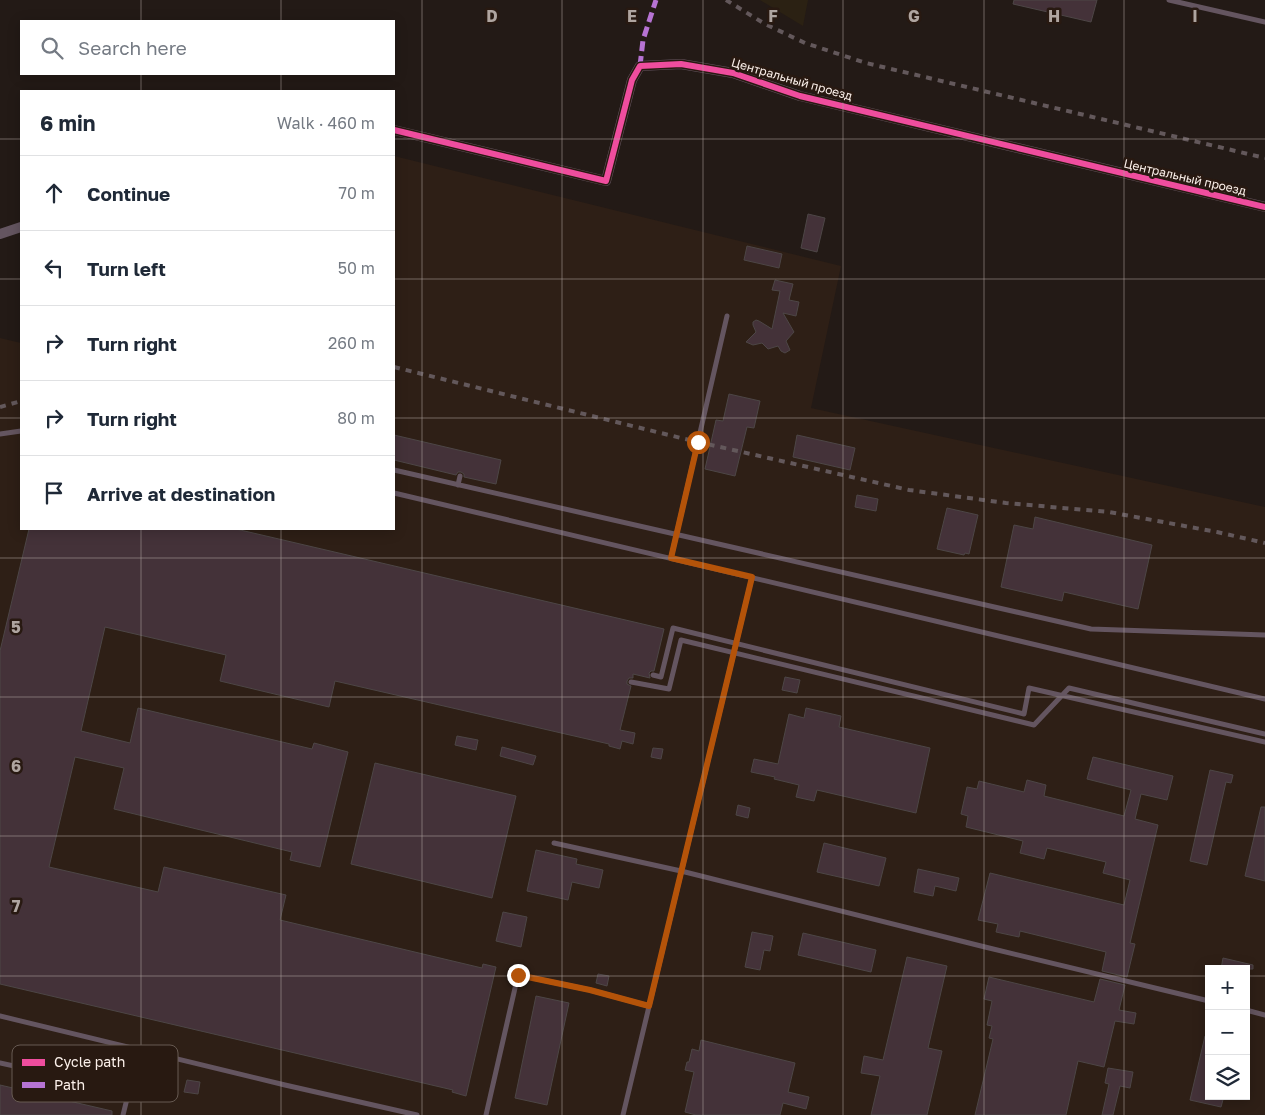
<!DOCTYPE html>
<html lang="en">
<head>
<meta charset="utf-8">
<style>
  body { margin:0; font-family:"Golos Text",sans-serif; background:#f6f6f7; color:#1f2937 }
  .controls { position:absolute; right:15px; bottom:15px; display:grid; overflow:hidden; border-radius:0px; box-shadow:0 2px 12px #0003 }
  .controls button { width:45px; height:45px; display:grid; place-items:center; padding:0; border:0; border-bottom:1px solid #e0e1e3; background:#fff; color:#1f2937; font:25px sans-serif }
  .stop { position:absolute; width:15px; height:15px; margin:-11px; border:4px solid #b45309; border-radius:50%; background:#fff }
  .stop.end { background:#b45309; border-color:#fff; box-shadow:0 1px 5px #0008 }
  .list { margin:0; padding:0; list-style:none }
  h2 { display:flex; justify-content:space-between; align-items:center; height:65px; margin:0; padding:0 20px; font-size:21px }
  h2 small { font-size:16px; font-weight:400; color:#747a83 }
  .list li { display:grid; grid-template-columns:32px 1fr auto; gap:15px; align-items:center; box-sizing:border-box; height:75px; padding:0 20px; border-top:1px solid #e0e1e3 }
  .list b { display:block; font-size:19px; white-space:nowrap }
  .list em { font-size:16px; font-style:normal; color:#747a83 }
  .icon { flex:none; width:28px; height:28px; fill:none; stroke:currentColor; stroke-width:2; stroke-linecap:round; stroke-linejoin:round }
  .map { position:relative; flex:none; width:1265px; height:1115px; overflow:hidden }
  .search { position:absolute; background:#fff; box-shadow:0 2px 12px #0003; left:20px; top:20px; width:375px; height:55px; display:flex; align-items:center; gap:12px; box-sizing:border-box; padding:0 18px; border-radius:0px; color:#747a83; font-size:19px }
  .panel { position:absolute; background:#fff; box-shadow:0 2px 12px #0003; left:20px; top:90px; width:375px; height:440px; border-radius:0px }
  .map>svg:first-child { display:block }
  .commercial { fill:#2b2113 }
  .industrial { fill:#2e1f16; fill-rule:evenodd }
  .building { fill:#443239; stroke:#4d4646 }
  .lines { fill:none; stroke-linecap:round; stroke-linejoin:round }
  .service { stroke:#645560; stroke-width:5 }
  .minor { stroke:#645560; stroke-width:10 }
  .rail { stroke:#63585b; stroke-width:4; stroke-dasharray:6 6; stroke-linecap:butt }
  .quiet { stroke:#b673d3; stroke-width:5; stroke-dasharray:10 5; stroke-linecap:butt }
  .cycleway-casing { stroke:#281911; stroke-width:9 }
  .cycleway { stroke:#ef4d9e; stroke-width:6 }
  .route { stroke:#b45309; stroke-width:6 }
  .grid { fill:none; stroke:#afa5a0; stroke-width:1; stroke-opacity:0.55 }
  .labels { text-anchor:middle; dominant-baseline:central; stroke-width:5; stroke-linejoin:round; paint-order:stroke }
  .street-label { font-size:12px; fill:#fbf0ea; stroke:#281911 }
  .key { fill:#281911; stroke:#675a52; stroke-width:1 }
  .key-label { font-size:14px; fill:#fbf0ea }
  .grid-label { font-size:16px; text-anchor:middle; font-weight:bold; fill:#afa5a0; stroke:#281911; stroke-width:5; stroke-linejoin:round; paint-order:stroke }
</style>
</head>
<body>
<div class="map">
<svg width="1265" height="1115" viewBox="0 0 1265 1115">
  <rect width="100%" height="100%" fill="#231a16"/>
  <path class="commercial" d="M760,0H808L803,26Z"/>
  <path class="industrial" d="M394,156L841,266L811,408L1265,507V1115H0V338L21,343V529H394ZM1209,969H1246V1096H1209Z"/>
  <path class="building" d="M1014,0H1097L1091,22L1013,4Z
    M808,214L825,218L817,252L801,248Z
    M747,246L782,254L779,268L744,260Z
    M775,280L793,284L789,300L799,302L796,316L783,313L794,332L786,341L790,350L785,353L781,351L778,346L768,349L762,343L753,345L746,342L756,332L753,325V322L756,320L759,321L772,329L780,291L772,290Z
    M729,394L760,401L754,428L747,427L735,476L705,469L716,420L723,421Z
    M394,435L501,460L496,484L464,477V474L461,472H458L456,475L394,460Z
    M797,435L855,448L850,470L793,457Z
    M857,495L878,499L876,511L855,507Z
    M947,508L978,515L969,554L965,553L964,555L937,549Z
    M1035,517L1152,545L1138,609L1064,592L1062,601L1001,587L1014,525L1033,529Z
    M29,529H236L664,629L654,671H651L649,673L650,678L633,674V678H629L627,681V684L631,686L620,730L635,733L633,744L622,741L620,749L609,746V744L335,681L329,707L220,681L226,655L105,627L81,731L130,743L138,708L312,749L314,743L348,752L320,867L290,860L292,852L114,809L124,768L75,757L49,867L158,892L164,867L286,895L280,920L482,968L483,964L496,967L466,1096L452,1092L453,1090L0,984V651Z
    M785,677L800,680L797,693L782,690Z
    M806,708L841,716L839,727L930,748L916,813L817,790L814,801L796,797L799,785L774,779L775,777L751,772L754,759L778,764L789,714L804,718Z
    M457,736L478,740L476,750L455,745Z
    M502,747L536,756L533,765L500,756Z
    M653,748L663,749L661,759L651,757Z
    M1093,757L1173,776L1167,800L1141,794L1135,819L1158,825L1130,943L1135,944L1127,977L1102,971L1106,952L1020,931L1019,937L996,932L998,924L978,920L990,873L1124,905L1130,880L1103,873L1106,862L1047,848L1044,859L1020,853L1023,841L966,827L968,816L961,814L967,787L977,789L979,781L1024,792L1027,780L1046,785L1044,796L1124,816L1131,790L1087,779Z
    M375,763L516,796L492,898L351,864Z
    M1210,770L1233,775L1231,783L1226,782L1207,865L1190,861Z
    M738,805L750,808L748,818L736,815Z
    M1261,807H1265V881L1245,876Z
    M824,843L886,858L879,886L817,872Z
    M536,850L577,859L576,864L603,870L599,888L572,882L568,900L527,891Z
    M918,869L959,878L956,891L935,886L933,896L914,892Z
    M503,912L527,917L521,947L496,941Z
    M752,932L773,936L770,951L764,950L760,970L745,967Z
    M803,933L876,950L871,972L798,955Z
    M907,957L947,966L928,1048L942,1051L927,1115H871L880,1076L861,1073L864,1056L883,1060Z
    M1223,958L1253,965V969H1221Z
    M598,974L609,976L607,986L596,983Z
    M989,977L1094,1002L1100,979L1125,985L1119,1010L1136,1013L1134,1024L1115,1021L1104,1067L1078,1061L1066,1115H975L993,1039L989,1038L992,1026L987,1025L992,1001L984,999Z
    M536,996L569,1003L547,1105L515,1098Z
    M1205,1036H1209V1096H1224L1221,1107L1190,1100Z
    M701,1040L795,1063L788,1092L809,1097L806,1109L783,1103L780,1115H696L685,1112L694,1072L685,1070L687,1062H689L692,1049L699,1051Z
    M1108,1068L1133,1072L1130,1088L1120,1086L1113,1115H1102L1109,1084L1105,1083Z
    M187,1080L200,1082L198,1094L184,1092Z
    M0,1085L112,1111V1115H0Z"/>
  <g class="lines">
    <path class="service" d="M1169,0L1265,22
      M0,434L21,431
      M394,470L1091,629L1265,635
      M458,485L460,476
      M394,493L1265,699
      M671,558L727,316
      M653,675L661,677L673,628L1024,714L1029,688L1265,742
      M631,682L669,689L681,640L1034,725L1069,688L1265,734
      M554,843L681,871L985,947L1209,1001
      M1246,1010L1265,1015
      M0,1016L285,1085L417,1115
      M0,1063L129,1091
      M123,1115L139,1050
      M486,1115L518,975L590,990L649,1006
      M623,1115L752,577"/>
    <path class="minor" d="M394,130L606,181L632,80L640,66L681,64L733,73L800,96L1265,207
      M0,234L21,227"/>
    <path class="rail" d="M726,0L765,24L805,43L866,63L1265,158
      M394,367L685,439L909,490L1006,503L1109,512L1217,532L1265,543
      M0,407L21,401"/>
    <path class="quiet" d="M640,66L643,40L656,0"/>
    <defs>
      <path id="cycleway" d="M394,130L606,181L632,80L640,66L681,64L733,73L800,96L1265,207"/>
    </defs>
    <use href="#cycleway" class="cycleway-casing"/>
    <use href="#cycleway" class="cycleway"/>
  </g>
  <g class="lines">
    <path class="route" d="M518,975L590,990L649,1006L752,577L671,558L698,442"/>
  </g>
  <path class="grid" d="M141,0V21M281,0V21M422,0V1115M562,0V1115M703,0V1115M843,0V1115M984,0V1115M1124,0V1115M141,74V91M281,74V91M0,139H21M394,139H1265M0,279H21M394,279H1265M0,418H21M394,418H1265M141,529V1115M281,529V1115M0,558H1265M0,697H1265M0,836H1265M0,976H1209M1246,976H1265"/>
  <g class="labels">
    <g class="street-label">
      <text transform="translate(792 79) rotate(16)">Центральный проезд</text>
      <text transform="translate(1185 177) rotate(13)">Центральный проезд</text>
    </g>
  </g>
  <rect x="12" y="1045" width="166" height="57" rx="8" class="key"/>
  <rect x="22" y="1059" width="23" height="7" fill="#ef4d9e"/>
  <rect x="22" y="1082" width="23" height="6" fill="#b673d3"/>
  <g class="key-label">
    <text x="54" y="1067">Cycle path</text>
    <text x="54" y="1090">Path</text>
  </g>
  <g class="grid-label">
    <text x="492" y="22">D</text>
    <text x="632" y="22">E</text>
    <text x="773" y="22">F</text>
    <text x="914" y="22">G</text>
    <text x="1054" y="22">H</text>
    <text x="1195" y="22">I</text>
    <text x="16" y="633">5</text>
    <text x="16" y="772">6</text>
    <text x="16" y="912">7</text>
  </g>
</svg>
<div class="controls">
<button>+</button>
<button>−</button>
<button><svg class="icon" aria-label="layers" viewBox="0 0 24 24"><path d="M12 4l9 5-9 5-9-5zM3 14l9 5 9-5"/></svg></button>
</div>
<div class="stop" style="left:698px;top:442px"></div>
<div class="stop end" style="left:518px;top:975px"></div>
<div class="search"><svg class="icon" aria-label="search" viewBox="0 0 24 24"><circle cx="10" cy="10" r="6"/><path d="M15 15l6 6"/></svg>Search here</div>
<section class="panel">
<h2>6 min<small>Walk · 460 m</small></h2>
<ul class="list">
<li><svg class="icon" aria-label="ahead" viewBox="0 0 24 24"><path d="M12 20V5M6 11l6-6 6 6"/></svg><div><b>Continue</b></div><em>70 m</em></li>
<li><svg class="icon" aria-label="left" viewBox="0 0 24 24"><path d="M17 20v-9H6M10 6l-5 5 5 5"/></svg><div><b>Turn left</b></div><em>50 m</em></li>
<li><svg class="icon" aria-label="right" viewBox="0 0 24 24"><path d="M7 20v-9h11M14 6l5 5-5 5"/></svg><div><b>Turn right</b></div><em>260 m</em></li>
<li><svg class="icon" aria-label="right" viewBox="0 0 24 24"><path d="M7 20v-9h11M14 6l5 5-5 5"/></svg><div><b>Turn right</b></div><em>80 m</em></li>
<li><svg class="icon" aria-label="arrive" viewBox="0 0 24 24"><path d="M6 21V4h12l-3 4 3 4H6"/></svg><div><b>Arrive at destination</b></div></li>
</ul>
</section>
</div>
</body>
</html>
